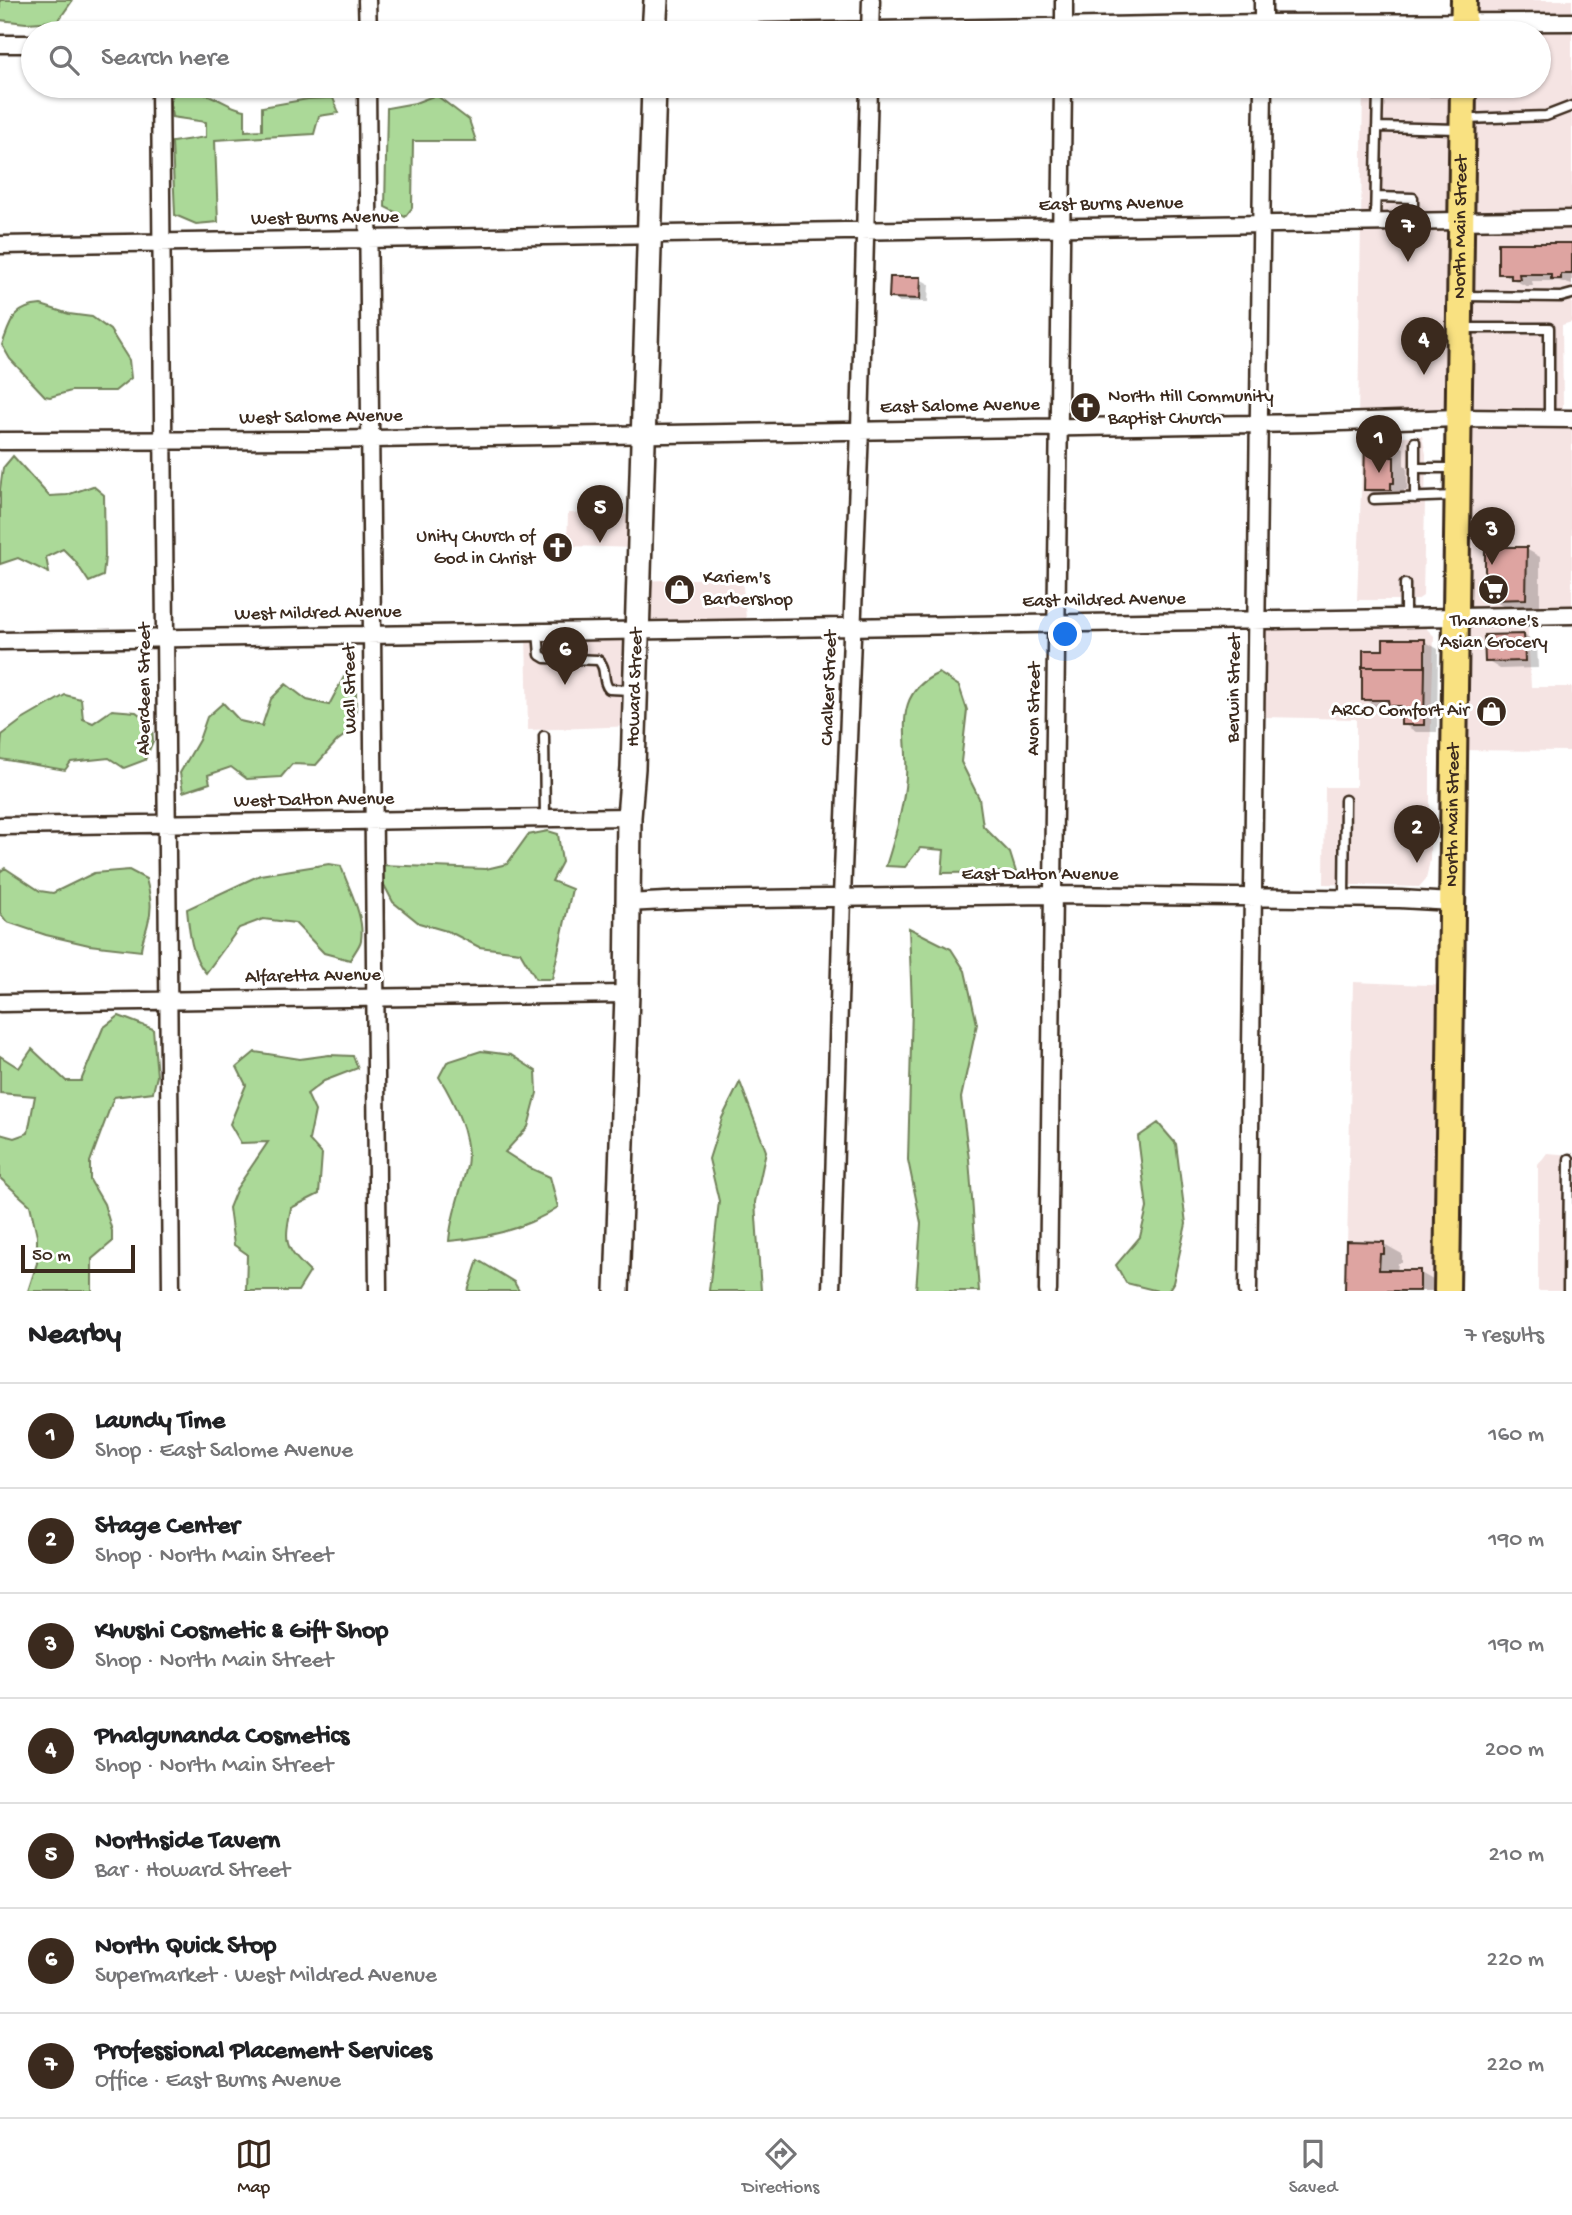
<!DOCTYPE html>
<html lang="en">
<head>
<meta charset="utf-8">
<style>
  body { margin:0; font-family:"Gochi Hand",sans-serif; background:#f6f6f6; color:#202124 }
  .scale { position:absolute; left:21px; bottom:18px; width:114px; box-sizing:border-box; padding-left:7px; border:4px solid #3b2a1e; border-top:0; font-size:19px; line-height:24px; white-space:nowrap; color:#3b2a1e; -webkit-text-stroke:5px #fff; paint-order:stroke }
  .you { position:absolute; left:1066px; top:635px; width:24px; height:24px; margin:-18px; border:5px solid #fff; border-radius:50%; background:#1a73e8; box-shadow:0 0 0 10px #1a73e833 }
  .badge { display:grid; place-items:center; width:46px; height:46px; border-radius:50%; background:#3b2a1e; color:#fff; font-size:23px; font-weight:700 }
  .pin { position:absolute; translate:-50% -58px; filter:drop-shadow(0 2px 4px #0008) }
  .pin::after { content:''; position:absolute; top:37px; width:24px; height:21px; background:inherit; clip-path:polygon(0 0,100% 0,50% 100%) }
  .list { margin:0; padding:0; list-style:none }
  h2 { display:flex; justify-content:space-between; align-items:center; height:91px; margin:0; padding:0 28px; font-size:30px }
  h2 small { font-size:23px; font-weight:400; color:#757577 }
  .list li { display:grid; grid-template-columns:46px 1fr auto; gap:21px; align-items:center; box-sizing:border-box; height:105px; padding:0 28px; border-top:2px solid #e0e0e0 }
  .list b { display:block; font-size:26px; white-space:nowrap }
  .list p { margin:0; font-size:23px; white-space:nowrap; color:#757577 }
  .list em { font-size:23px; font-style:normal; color:#757577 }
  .icon { flex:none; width:38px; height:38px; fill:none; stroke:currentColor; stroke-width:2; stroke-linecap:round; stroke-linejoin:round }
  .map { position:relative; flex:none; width:1572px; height:1291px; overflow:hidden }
  .search { position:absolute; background:#fff; box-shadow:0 2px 5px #0004; left:21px; right:21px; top:21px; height:77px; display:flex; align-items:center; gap:18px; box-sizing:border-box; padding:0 24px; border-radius:38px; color:#757577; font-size:26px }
  .sheet { height:826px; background:#fff }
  nav { display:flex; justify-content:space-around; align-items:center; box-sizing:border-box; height:98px; border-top:2px solid #e0e0e0; background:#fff; font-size:19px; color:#757577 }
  nav a { display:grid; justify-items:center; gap:4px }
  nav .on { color:#3b2a1e }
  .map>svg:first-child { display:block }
  .built { fill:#f5e4e3 }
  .green { fill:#abd998; stroke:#73825b; stroke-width:2 }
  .shadow { fill:#0003 }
  .building { fill:#dea4a1; stroke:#3b2a1e; stroke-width:2 }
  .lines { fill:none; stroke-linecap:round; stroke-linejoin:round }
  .lane-casing { stroke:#3b2a1e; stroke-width:13 }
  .street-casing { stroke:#3b2a1e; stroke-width:21 }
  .secondary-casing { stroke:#3b2a1e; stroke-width:28 }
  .primary-casing { stroke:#3b2a1e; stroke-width:30 }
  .lane { stroke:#fff; stroke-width:8 }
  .street { stroke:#fff; stroke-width:16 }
  .secondary { stroke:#fff; stroke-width:23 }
  .primary { stroke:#f9e181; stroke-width:24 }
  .labels { text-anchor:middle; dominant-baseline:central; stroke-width:6; stroke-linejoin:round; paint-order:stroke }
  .street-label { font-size:19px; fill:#3b2a1e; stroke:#fff }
  .poi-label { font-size:19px; fill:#3b2a1e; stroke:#fff; text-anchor:start }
</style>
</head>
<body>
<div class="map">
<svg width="1572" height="1291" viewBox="0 0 1572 1291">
  <rect width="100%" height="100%" fill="#fff"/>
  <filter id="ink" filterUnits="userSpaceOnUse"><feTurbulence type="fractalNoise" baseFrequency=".0143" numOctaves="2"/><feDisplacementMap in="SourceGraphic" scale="14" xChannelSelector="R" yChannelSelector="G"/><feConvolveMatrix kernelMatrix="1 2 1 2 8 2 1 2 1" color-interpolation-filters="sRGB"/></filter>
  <g filter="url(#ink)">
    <path class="built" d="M1467,0H1572V17L1467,19Z
      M1463,21L1572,22V322L1562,325L1563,410L1572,412V615L1527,616L1531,687H1572V751L1455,750L1457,419L1358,422L1363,86H1539V33H1463Z
      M1363,436H1422L1426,454L1423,596L1417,600H1357Z
      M568,513L641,515L640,548L567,546Z
      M742,577L747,628L638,631L635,726L528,730L526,632L637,631L639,581Z
      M1421,623L1434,636L1430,754V860L1426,879L1419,887L1324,884L1325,787H1356V719L1263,717L1265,630L1269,626Z
      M1353,982L1452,986L1447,1291H1346Z
      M1547,1153L1572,1155V1291H1538V1165Z"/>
    <path class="green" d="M0,0H71L72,1L58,21L26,23L0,20Z
      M174,92C187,92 201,91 213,97C225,102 231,108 245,110V131L262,130V107L308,99L333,98L339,113L319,116L314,134L215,140L218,222L196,224L175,215L172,142L206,137V122L172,117L170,102Z
      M436,95L469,120L476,141H413L412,208L405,217L385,207L387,108L415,103Z
      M41,305L69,314L92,317L110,330L129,360L131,378L115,391H71L50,397L45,396L10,359L2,345C11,321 13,307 41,305Z
      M13,456L49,496L67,495L93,486L104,495L105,556L103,576L89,582L75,561L63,549L46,557L49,573L18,558L0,564V489L3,468Z
      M346,673L356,682V709L352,730L337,741L316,765L292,764L281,777L247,779L231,767L208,775L210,783L183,792L180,773L199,740L207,717L223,703L240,721L262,726L271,699L286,684L307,700L329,705Z
      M939,673L959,686L967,710L961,762L979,798L983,826L1010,853L1016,872L942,873L944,850L920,848L905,867L886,866C895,838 904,807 906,777C909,734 890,695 939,673Z
      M65,695L81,699L83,719L93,723L112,710L136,712L152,724L153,741L145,760L124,768L109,758L71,762L65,770L0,759L2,735L22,720Z
      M548,831L558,834L562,862L552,881L572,889L552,979H536L520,952L479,947L450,932L419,923L393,902L383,883L381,865L486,869L507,864L528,835Z
      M329,864L341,866C348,888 365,916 361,940C360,946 353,954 350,960L324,953L295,923L263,919L239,928L206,973C191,957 189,930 187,909L260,875Z
      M5,868L40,891L53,893L94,873L129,870L146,879C150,894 153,908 148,923C146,933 141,941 141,951L89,945L46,935L7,922L0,913V872Z
      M909,928L951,949L965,971L977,1024L961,1098L969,1159L979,1291H916L921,1223L908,1160L912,1006Z
      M119,1016L153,1029L157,1076L153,1092L114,1097L90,1162V1180L104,1204L112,1231V1242L92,1259V1291H28L37,1263V1236L30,1205L0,1178V1134L14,1138L28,1133L35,1096L0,1093V1056L19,1068L32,1049L66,1081H81L103,1028Z
      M481,1051L511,1055L536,1071L537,1093L528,1127L505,1152L530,1168L550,1177L558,1207C526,1229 488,1238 449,1241C451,1215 461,1191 467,1166C472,1138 453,1099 439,1077L447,1062Z
      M255,1052L300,1059L329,1055L353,1056L358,1068L324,1081L307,1094L315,1111L309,1140L322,1154L319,1194L291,1208C284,1243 284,1247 310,1272L298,1291H246L247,1254L234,1245L229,1208L237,1188L268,1142L241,1143L230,1124L246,1085L237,1067Z
      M740,1082L766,1151L755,1202L761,1291H709L719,1201L709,1159L722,1118Z
      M1158,1123L1176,1144L1186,1224L1173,1283L1168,1291H1158L1126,1283L1116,1265L1140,1237L1147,1208L1138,1137Z
      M478,1260L514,1282L519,1291H468Z"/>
    <path class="shadow" d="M1572,244V285L1559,281H1532L1533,286H1526L1500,273Z
      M920,279L929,284L928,302H899L891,297Z
      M1390,441L1404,448V465L1407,467V490H1404V497H1380L1366,489Z
      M1526,549L1540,557V605L1504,607L1490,598Z
      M1524,635L1537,643L1538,668L1500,669L1487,661Z
      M1424,641L1438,649L1437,732H1416L1403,724V712L1393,707H1377L1364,699L1384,651Z
      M1348,1243L1384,1244L1402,1254V1263H1398L1397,1272H1419L1438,1283V1291H1347Z"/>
    <path class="building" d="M1498,243H1572V274H1561V279H1551V274H1519L1520,279H1511V274H1498Z
      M890,277H921L920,299L889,298Z
      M1365,439H1391V457H1394V483H1391V490H1364Z
      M1485,547H1527L1526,599L1488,600L1485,596Z
      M1524,634L1525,661L1485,662L1484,635Z
      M1383,639H1425V667H1363V650H1383Z
      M1362,667H1425L1424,725H1401V706H1389L1388,700H1362Z
      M1346,1241L1384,1242V1254H1380L1379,1270H1420V1291H1345Z"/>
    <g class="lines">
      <defs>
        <path id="lane" d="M1466,119L1546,116L1572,106
          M1377,127L1458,129
          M1376,197L1413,198V222
          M1375,222L1378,90H1460
          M1463,296L1561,297L1572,294
          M1463,328H1549V417
          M1415,442V498
          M1415,468H1454
          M1374,499L1454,496
          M1405,584V618
          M538,632L540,655L545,658L598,660C608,668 601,681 609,689L632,690
          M544,736L545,818
          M1344,898L1345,800
          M1568,1291L1569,1159"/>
        <path id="street" d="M367,0L368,33
          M646,33H695
          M712,33L1263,23L1572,22
          M870,33L871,0
          M1064,33V0
          M1263,33V0
          M0,44H33
          M160,86L171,1291
          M367,86L378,1291
          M0,245L1572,219
          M0,441L315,440L1312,423L1457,418L1572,419
          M0,641L1572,615
          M0,826L629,817
          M627,903L685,900L1053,895L1400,899L1453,902
          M0,1003L627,994
          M831,1291L842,897L860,429L869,86
          M1048,1291L1063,86
          M1248,1291L1263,86"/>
        <g id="secondary">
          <path d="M654,33L656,0"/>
          <path id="s1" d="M617,1291L627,994L629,817L633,768L654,86"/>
        </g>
        <g id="primary">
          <path d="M1463,33L1464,0"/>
          <path id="s2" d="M1447,1291L1463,86"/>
        </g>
      </defs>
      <use href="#lane" class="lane-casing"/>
      <use href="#street" class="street-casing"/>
      <use href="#secondary" class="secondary-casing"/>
      <use href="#primary" class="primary-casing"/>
      <use href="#lane" class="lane"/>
      <use href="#street" class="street"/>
      <use href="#secondary" class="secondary"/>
      <use href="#primary" class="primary"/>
    </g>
  </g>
  <defs>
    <symbol id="church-disc" viewBox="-11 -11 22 22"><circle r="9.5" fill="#3b2a1e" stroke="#fff"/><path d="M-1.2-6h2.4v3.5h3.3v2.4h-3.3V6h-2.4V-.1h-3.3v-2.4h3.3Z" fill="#fff"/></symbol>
    <symbol id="shop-disc" viewBox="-11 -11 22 22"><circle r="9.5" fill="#3b2a1e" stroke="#fff"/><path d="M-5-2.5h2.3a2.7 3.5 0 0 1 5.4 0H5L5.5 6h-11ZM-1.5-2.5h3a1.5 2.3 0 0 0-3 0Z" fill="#fff"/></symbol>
    <symbol id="supermarket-disc" viewBox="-11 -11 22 22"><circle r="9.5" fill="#3b2a1e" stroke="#fff"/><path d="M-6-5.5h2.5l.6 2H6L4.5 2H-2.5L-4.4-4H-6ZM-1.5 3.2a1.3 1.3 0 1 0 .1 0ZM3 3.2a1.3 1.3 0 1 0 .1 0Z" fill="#fff"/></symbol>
  </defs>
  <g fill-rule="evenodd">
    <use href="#church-disc" x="1068" y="390" width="35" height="35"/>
    <use href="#church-disc" x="540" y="530" width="35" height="35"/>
    <use href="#shop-disc" x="662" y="572" width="35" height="35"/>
    <use href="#supermarket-disc" x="1476" y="572" width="35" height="35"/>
    <use href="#shop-disc" x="1474" y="694" width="35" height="35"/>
  </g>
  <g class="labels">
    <g class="street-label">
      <text transform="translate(1111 205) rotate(-1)">East Burns Avenue</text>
      <text transform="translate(325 219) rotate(-1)">West Burns Avenue</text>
      <text stroke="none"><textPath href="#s2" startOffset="1064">North Main Street</textPath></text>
      <text transform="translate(960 407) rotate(-1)">East Salome Avenue</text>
      <text transform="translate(321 418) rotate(-1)">West Salome Avenue</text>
      <text transform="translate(1104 601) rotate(-1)">East Mildred Avenue</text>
      <text transform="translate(318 614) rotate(-1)">West Mildred Avenue</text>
      <text stroke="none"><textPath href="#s1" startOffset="604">Howard Street</textPath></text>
      <text transform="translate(830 688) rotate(-88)">Chalker Street</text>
      <text transform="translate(1235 688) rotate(-89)">Berwin Street</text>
      <text transform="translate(145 689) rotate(-90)">Aberdeen Street</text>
      <text transform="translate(351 689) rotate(-91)">Wall Street</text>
      <text transform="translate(1035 709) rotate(-89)">Avon Street</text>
      <text transform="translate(314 801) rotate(-1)">West Dalton Avenue</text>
      <text stroke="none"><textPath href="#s2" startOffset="476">North Main Street</textPath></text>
      <text x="1040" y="875">East Dalton Avenue</text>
      <text transform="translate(313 977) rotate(-1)">Alfaretta Avenue</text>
    </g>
    <g class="poi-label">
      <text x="1108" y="397">North Hill Community<tspan x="1108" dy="22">Baptist Church</tspan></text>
      <text x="535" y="537" text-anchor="end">Unity Church of<tspan x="535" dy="22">God in Christ</tspan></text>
      <text x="703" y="578">Kariem's<tspan x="703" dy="22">Barbershop</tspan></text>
      <text x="1494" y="621" text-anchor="middle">Thanaone's<tspan x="1494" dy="22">Asian Grocery</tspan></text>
      <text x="1469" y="711" text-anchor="end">ARCO Comfort Air</text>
    </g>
  </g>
</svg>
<div class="scale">50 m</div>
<div class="you"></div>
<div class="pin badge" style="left:1379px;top:473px">1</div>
<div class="pin badge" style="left:1417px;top:863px">2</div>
<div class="pin badge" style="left:1492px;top:565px">3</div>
<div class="pin badge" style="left:1424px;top:375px">4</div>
<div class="pin badge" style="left:600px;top:543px">5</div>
<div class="pin badge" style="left:565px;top:685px">6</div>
<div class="pin badge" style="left:1408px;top:262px">7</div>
<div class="search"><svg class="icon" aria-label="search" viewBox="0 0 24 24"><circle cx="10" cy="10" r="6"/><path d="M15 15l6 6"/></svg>Search here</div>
</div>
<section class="sheet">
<h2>Nearby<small>7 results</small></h2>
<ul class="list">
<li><span class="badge">1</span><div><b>Laundy Time</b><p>Shop · East Salome Avenue</p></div><em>160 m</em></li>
<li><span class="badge">2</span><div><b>Stage Center</b><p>Shop · North Main Street</p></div><em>190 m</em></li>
<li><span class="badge">3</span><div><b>Khushi Cosmetic &amp; Gift Shop</b><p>Shop · North Main Street</p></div><em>190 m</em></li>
<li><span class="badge">4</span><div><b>Phalgunanda Cosmetics</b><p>Shop · North Main Street</p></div><em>200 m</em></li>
<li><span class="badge">5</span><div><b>Northside Tavern</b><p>Bar · Howard Street</p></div><em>210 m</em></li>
<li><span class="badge">6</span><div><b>North Quick Stop</b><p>Supermarket · West Mildred Avenue</p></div><em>220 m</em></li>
<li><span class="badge">7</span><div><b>Professional Placement Services</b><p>Office · East Burns Avenue</p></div><em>220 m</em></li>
</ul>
</section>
<nav>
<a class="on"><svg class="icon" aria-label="map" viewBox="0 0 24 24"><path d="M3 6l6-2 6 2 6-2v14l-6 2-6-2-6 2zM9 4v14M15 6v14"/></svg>Map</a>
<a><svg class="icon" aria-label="directions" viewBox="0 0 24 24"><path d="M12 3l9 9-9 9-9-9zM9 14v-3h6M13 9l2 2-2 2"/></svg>Directions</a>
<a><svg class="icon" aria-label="saved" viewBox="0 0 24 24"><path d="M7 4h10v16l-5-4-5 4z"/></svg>Saved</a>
</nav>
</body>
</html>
